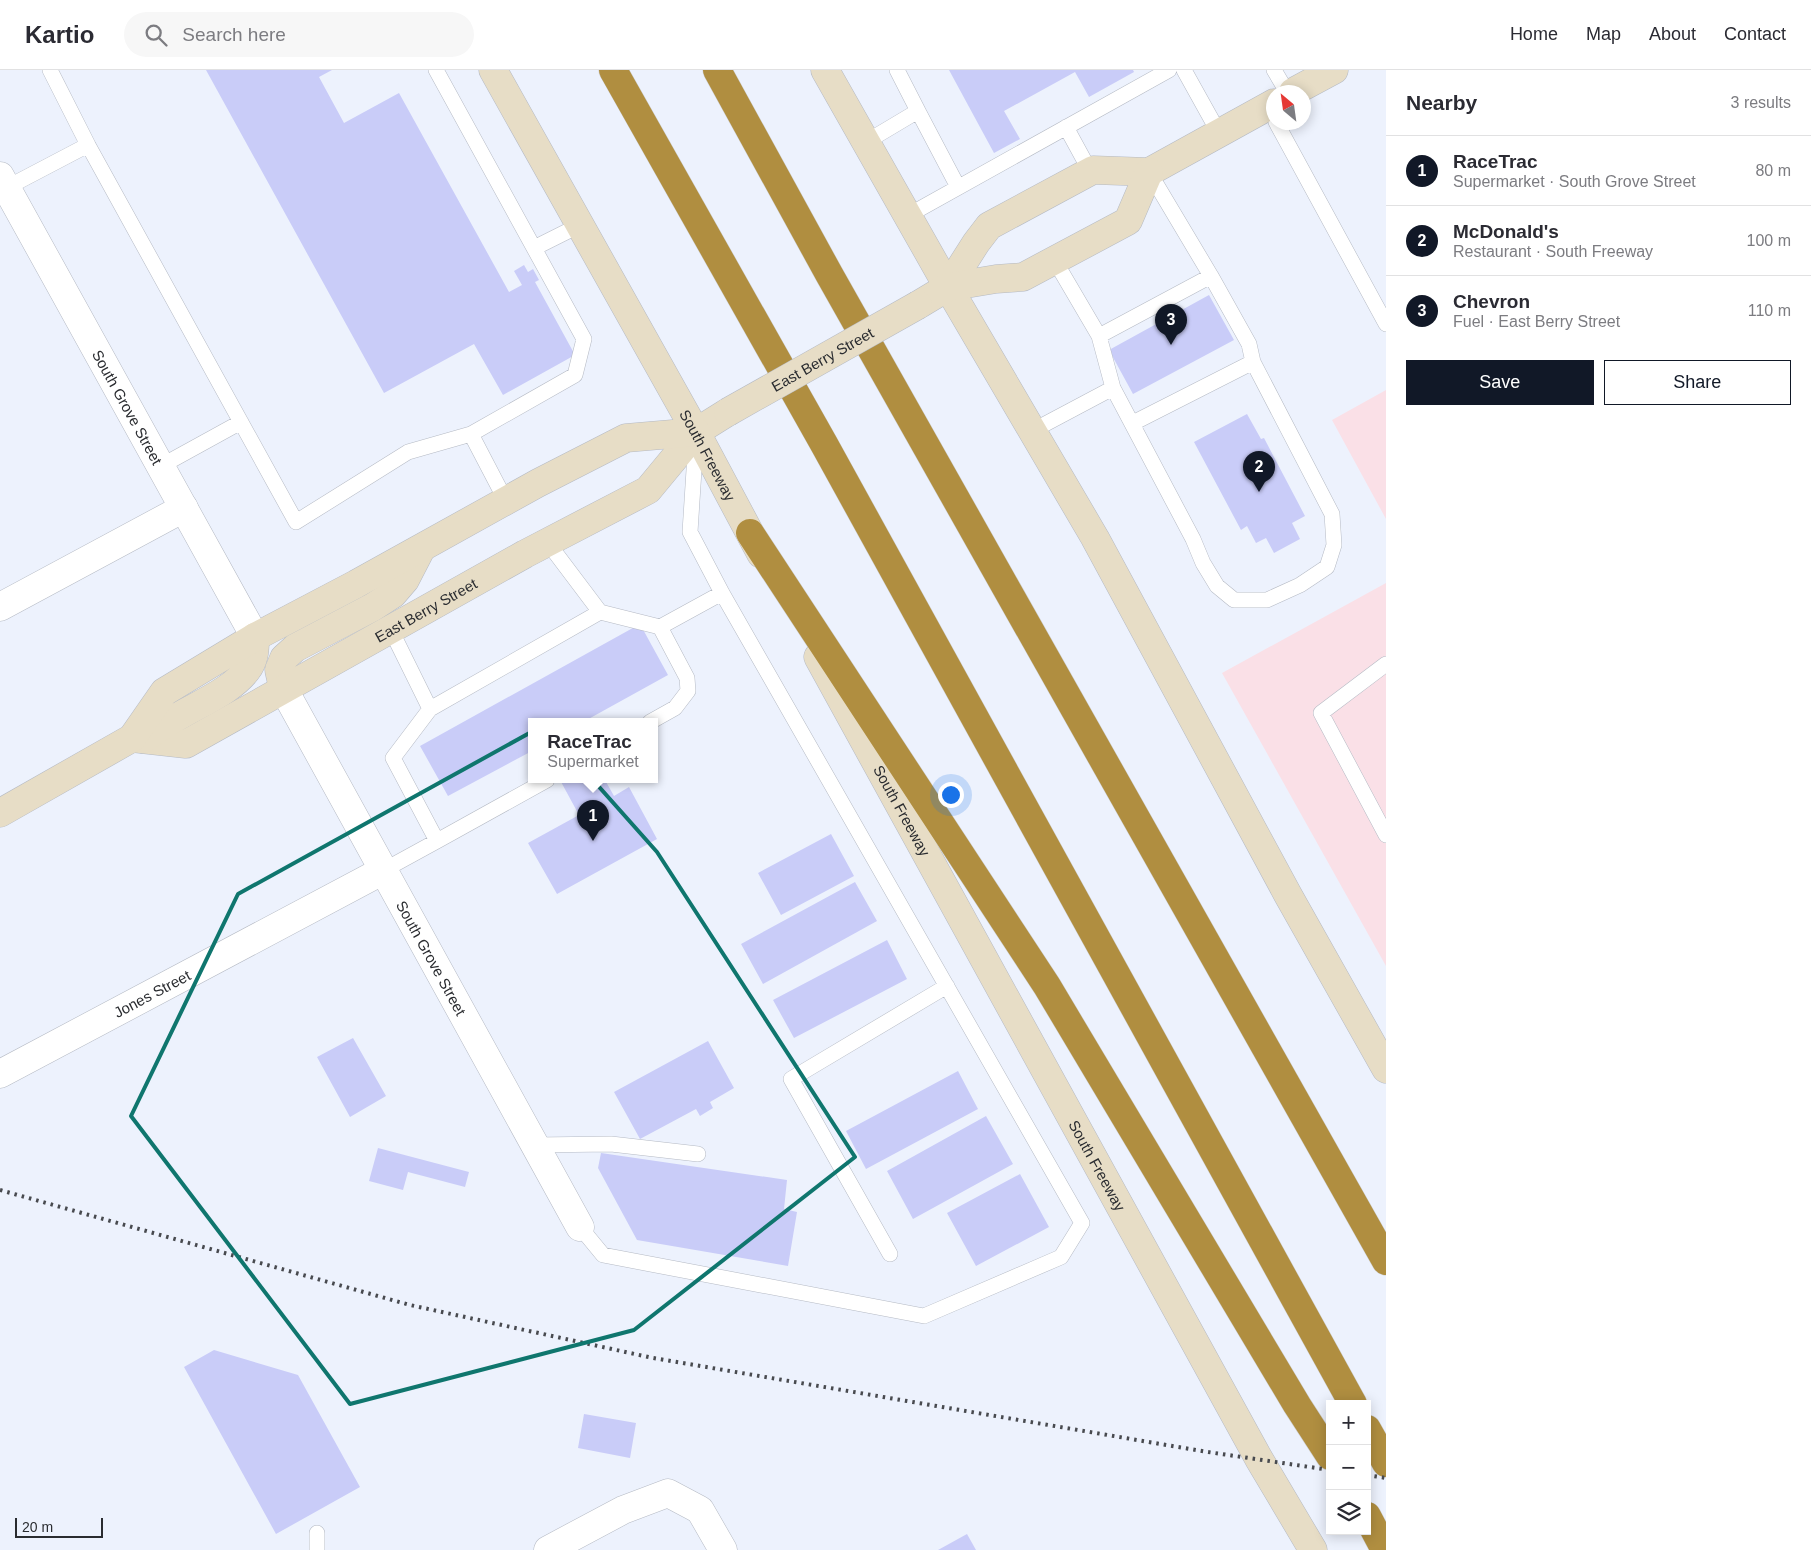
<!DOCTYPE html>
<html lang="en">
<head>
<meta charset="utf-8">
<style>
  body { margin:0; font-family:Helvetica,sans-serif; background:#f7f7f7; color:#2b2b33 }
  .controls { position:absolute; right:15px; bottom:15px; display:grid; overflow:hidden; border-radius:0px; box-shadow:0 2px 12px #0003 }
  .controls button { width:45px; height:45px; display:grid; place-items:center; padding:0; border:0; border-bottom:1px solid #e1e1e2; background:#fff; color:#2b2b33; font:25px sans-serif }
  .compass { position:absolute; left:1266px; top:15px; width:45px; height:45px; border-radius:50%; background:#fff; box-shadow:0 2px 12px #0003; rotate:331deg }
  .scale { position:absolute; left:15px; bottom:12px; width:88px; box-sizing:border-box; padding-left:5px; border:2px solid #2a2c30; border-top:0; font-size:14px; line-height:18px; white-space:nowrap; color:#2a2c30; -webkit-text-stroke:4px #edf2fd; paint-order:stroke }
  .you { position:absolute; left:950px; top:724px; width:18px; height:18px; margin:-12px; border:4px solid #fff; border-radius:50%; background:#1a73e8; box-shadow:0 0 0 8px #1a73e833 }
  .badge { display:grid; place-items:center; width:32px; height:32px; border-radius:50%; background:#111827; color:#fff; font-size:16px; font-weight:700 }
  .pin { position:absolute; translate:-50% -41px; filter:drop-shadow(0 1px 2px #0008) }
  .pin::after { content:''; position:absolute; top:26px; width:18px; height:15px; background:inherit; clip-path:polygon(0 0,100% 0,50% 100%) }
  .popup { position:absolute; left:528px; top:648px; width:130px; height:65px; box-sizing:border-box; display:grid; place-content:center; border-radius:0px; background:#fff; filter:drop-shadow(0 1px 4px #0005); font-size:16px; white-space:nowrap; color:#7c7c81 }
  .popup b { font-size:19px; color:#2b2b33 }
  .popup::after { content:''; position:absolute; left:50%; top:100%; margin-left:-10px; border:10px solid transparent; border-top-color:#fff }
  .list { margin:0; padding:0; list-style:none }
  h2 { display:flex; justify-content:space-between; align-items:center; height:65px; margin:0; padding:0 20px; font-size:21px }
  h2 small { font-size:16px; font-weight:400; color:#7c7c81 }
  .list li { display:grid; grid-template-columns:32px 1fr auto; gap:15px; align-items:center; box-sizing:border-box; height:70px; padding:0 20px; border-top:1px solid #e1e1e2 }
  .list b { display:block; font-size:19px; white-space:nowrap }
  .list p { margin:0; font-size:16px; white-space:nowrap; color:#7c7c81 }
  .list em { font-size:16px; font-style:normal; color:#7c7c81 }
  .actions { display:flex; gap:10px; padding:15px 20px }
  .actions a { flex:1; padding:11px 0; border:1px solid #111827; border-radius:0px; text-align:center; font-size:18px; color:#111827 }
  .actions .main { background:#111827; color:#fff }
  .icon { flex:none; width:28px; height:28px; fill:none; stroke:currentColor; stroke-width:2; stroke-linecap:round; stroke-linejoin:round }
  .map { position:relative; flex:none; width:1386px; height:1480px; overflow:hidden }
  header { display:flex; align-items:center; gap:30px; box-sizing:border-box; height:70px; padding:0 25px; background:#fff; border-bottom:1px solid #e1e1e2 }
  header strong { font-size:24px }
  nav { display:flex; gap:28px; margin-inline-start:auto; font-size:18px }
  .search { width:350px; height:45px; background:#f7f7f7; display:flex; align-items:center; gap:12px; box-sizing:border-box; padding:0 18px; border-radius:28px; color:#7c7c81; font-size:19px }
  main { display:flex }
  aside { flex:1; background:#fff }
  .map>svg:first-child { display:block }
  .industrial { fill:#fae0e7 }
  .building { fill:#c9ccf8 }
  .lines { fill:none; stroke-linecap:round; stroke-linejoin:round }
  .service-casing { stroke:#b5bac4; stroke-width:16 }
  .minor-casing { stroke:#b5bac4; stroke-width:29 }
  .secondary-casing { stroke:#b5bac4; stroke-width:29 }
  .motorway-casing { stroke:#d0d1d1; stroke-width:29 }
  .service { stroke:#fff; stroke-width:15 }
  .minor { stroke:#fff; stroke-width:28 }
  .secondary { stroke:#e7ddc6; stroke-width:28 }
  .motorway { stroke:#b08e40; stroke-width:28 }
  .rail { stroke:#484a4f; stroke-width:4; stroke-dasharray:2.5 5; stroke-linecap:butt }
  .secondary-bridge-casing { stroke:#b5bac4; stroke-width:29; stroke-linecap:butt }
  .secondary-bridge { stroke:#e7ddc6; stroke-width:28 }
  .marked { fill:none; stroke:#0f766e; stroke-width:4; stroke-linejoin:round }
  .labels { text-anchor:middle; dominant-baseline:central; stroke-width:4.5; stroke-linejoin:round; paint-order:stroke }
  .street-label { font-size:15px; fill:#2a2c30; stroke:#edf2fd }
</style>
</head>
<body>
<header>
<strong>Kartio</strong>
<div class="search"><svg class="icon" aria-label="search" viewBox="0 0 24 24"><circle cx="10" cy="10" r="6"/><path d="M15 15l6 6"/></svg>Search here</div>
<nav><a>Home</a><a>Map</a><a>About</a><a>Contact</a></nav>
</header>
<main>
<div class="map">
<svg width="1386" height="1480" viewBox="0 0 1386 1480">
  <rect width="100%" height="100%" fill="#edf2fd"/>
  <path class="industrial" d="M1386,320V449L1332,350Z
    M1386,513V896L1222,603Z"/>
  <path class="building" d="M206,0H332L319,7L344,53L399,23L509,222L522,215L514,201L524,195L528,202L533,199L539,210L535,212L575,285L503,325L474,274L384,323Z
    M949,0H1133L1134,2L1089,27L1075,2L1004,41L1020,69L994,83Z
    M1209,225L1234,270L1133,324L1109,280Z
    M1247,344L1261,369L1264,368L1305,446L1292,453L1300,469L1274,483L1266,468L1256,473L1247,456L1241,460L1194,372Z
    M640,554L668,605L583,652H532V681L448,726L420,676Z
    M560,710H605L614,726L629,717L657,769L557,824L528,773L579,745Z
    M831,764L854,806L781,845L758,803Z
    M855,812L877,851L763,914L741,874Z
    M887,870L907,909L794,968L773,930Z
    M353,968L386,1026L350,1047L317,987Z
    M708,971L734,1018L710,1032L713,1038L700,1046L696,1039L640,1069L614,1022Z
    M958,1001L978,1039L866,1099L846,1061Z
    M986,1046L1013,1094L913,1149L887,1101Z
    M378,1078L469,1102L465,1117L408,1102L403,1120L369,1111Z
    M601,1083L787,1110L784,1139L797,1142L788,1196L637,1170L598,1098Z
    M1020,1104L1049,1157L976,1196L947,1143Z
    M214,1280L298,1305L360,1417L276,1464L184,1297Z
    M584,1344L636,1353L630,1388L578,1378Z
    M967,1464L976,1480H938Z"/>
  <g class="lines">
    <defs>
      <path id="service" d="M436,0L584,269L575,305L471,364
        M1184,0L1219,63
        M1274,0L1287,22
        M918,41L958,117
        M1276,52L1386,254
        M1066,57L1090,101
        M866,72L918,41L897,0
        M88,75L296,452L408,382L471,364L506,431
        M6,118L88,75L50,0
        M907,146L1169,0
        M534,178L580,155
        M1055,191L1099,266L1113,318L1193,469L1203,493L1217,516L1234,530H1267L1300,515L1327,497L1334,475L1332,444L1253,292L1249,274L1211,206L1149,102
        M1099,266L1211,206
        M1133,353L1253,292
        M1032,361L1113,318
        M161,396L241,352
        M600,542L660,557L722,523
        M391,560L430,639L600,542L548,473
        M1386,594L1321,643L1386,765
        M650,652L675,638L688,621L687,608L660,557
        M437,771L547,710
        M384,800L437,771L393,688L430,639
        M535,1075L611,1074L698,1084
        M580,1157L603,1185L924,1246L1061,1187L1082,1153L722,523L690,462L696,369
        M890,1184L791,1009L947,916
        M317,1463V1480"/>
      <g id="minor">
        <path id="s1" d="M0,106L255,567"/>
        <path d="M0,537L184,438"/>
        <path id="s2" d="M283,618L580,1157"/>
        <path id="s3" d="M0,1004L384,800"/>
        <path d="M548,1480L623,1440L668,1423L700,1440L723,1480"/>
      </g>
      <g id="secondary">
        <path id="s4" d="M493,0L696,362L761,484"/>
        <path d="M825,0L948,217L1095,468L1288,825L1386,999"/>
        <path d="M1293,22L1334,0"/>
        <path d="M948,217L976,173L989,156L1093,100L1149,102L1274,33"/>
        <path d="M918,235L948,217L996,209L1023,207L1128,151L1149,102"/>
        <path id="s5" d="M818,587L1259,1389L1313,1480"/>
        <path d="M283,618L279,600L284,588L295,578L373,537L393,524L405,510L421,479"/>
        <path id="s6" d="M132,668L186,674L525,484L648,420L696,362L728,342"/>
        <path d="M143,669C155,661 166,653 179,646C201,633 235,619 249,597C255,587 255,578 255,567"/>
        <path d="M0,743L132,668L164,622L255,567L356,514L538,413L626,368L696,362"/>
      </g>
      <path id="motorway" d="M613,0L824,374L1353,1334
        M717,0L829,204L1386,1191
        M750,463L1047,916L1297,1335L1330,1386
        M1367,1359L1386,1393
        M1367,1446L1385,1480"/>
    </defs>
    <use href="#service" class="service-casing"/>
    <use href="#minor" class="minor-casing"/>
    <use href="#secondary" class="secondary-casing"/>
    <use href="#motorway" class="motorway-casing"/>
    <use href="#service" class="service"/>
    <use href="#minor" class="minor"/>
    <use href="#secondary" class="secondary"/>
    <use href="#motorway" class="motorway"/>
    <path class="rail" d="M0,1120L410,1235L653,1288L1208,1382L1330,1400
      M1367,1405L1386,1408"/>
    <defs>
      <g id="secondary-bridge">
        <path id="s7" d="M728,342L918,235"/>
      </g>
    </defs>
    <use href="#secondary-bridge" class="secondary-bridge-casing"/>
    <use href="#secondary-bridge" class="secondary-bridge"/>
  </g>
  <path class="marked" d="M544,655L657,782L855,1087L634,1260L350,1334L131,1046L238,824Z"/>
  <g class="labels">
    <g class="street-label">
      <text stroke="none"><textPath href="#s7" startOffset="108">East Berry Street</textPath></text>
      <text stroke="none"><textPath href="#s1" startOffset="264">South Grove Street</textPath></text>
      <text stroke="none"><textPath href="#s4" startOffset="441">South Freeway</textPath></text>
      <text stroke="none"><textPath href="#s6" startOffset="329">East Berry Street</textPath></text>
      <text stroke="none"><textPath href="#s5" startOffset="175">South Freeway</textPath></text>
      <text stroke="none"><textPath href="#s2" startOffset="308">South Grove Street</textPath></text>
      <text stroke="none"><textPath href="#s3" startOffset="172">Jones Street</textPath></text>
      <text stroke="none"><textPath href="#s5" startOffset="580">South Freeway</textPath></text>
    </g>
  </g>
</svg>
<div class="controls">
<button>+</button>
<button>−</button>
<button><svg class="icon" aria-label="layers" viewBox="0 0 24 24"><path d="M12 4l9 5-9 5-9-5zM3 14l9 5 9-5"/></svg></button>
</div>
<svg class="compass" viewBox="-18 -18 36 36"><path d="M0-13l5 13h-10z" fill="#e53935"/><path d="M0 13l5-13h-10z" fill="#7c7c81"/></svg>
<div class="scale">20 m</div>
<div class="you"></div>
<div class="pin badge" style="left:593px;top:771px">1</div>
<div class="popup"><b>RaceTrac</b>Supermarket</div>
<div class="pin badge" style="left:1259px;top:422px">2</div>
<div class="pin badge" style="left:1171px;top:275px">3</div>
</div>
<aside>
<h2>Nearby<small>3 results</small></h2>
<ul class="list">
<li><span class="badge">1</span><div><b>RaceTrac</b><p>Supermarket · South Grove Street</p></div><em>80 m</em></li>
<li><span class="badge">2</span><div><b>McDonald's</b><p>Restaurant · South Freeway</p></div><em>100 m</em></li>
<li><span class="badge">3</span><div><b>Chevron</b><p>Fuel · East Berry Street</p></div><em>110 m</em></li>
</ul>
<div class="actions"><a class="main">Save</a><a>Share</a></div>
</aside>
</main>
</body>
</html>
